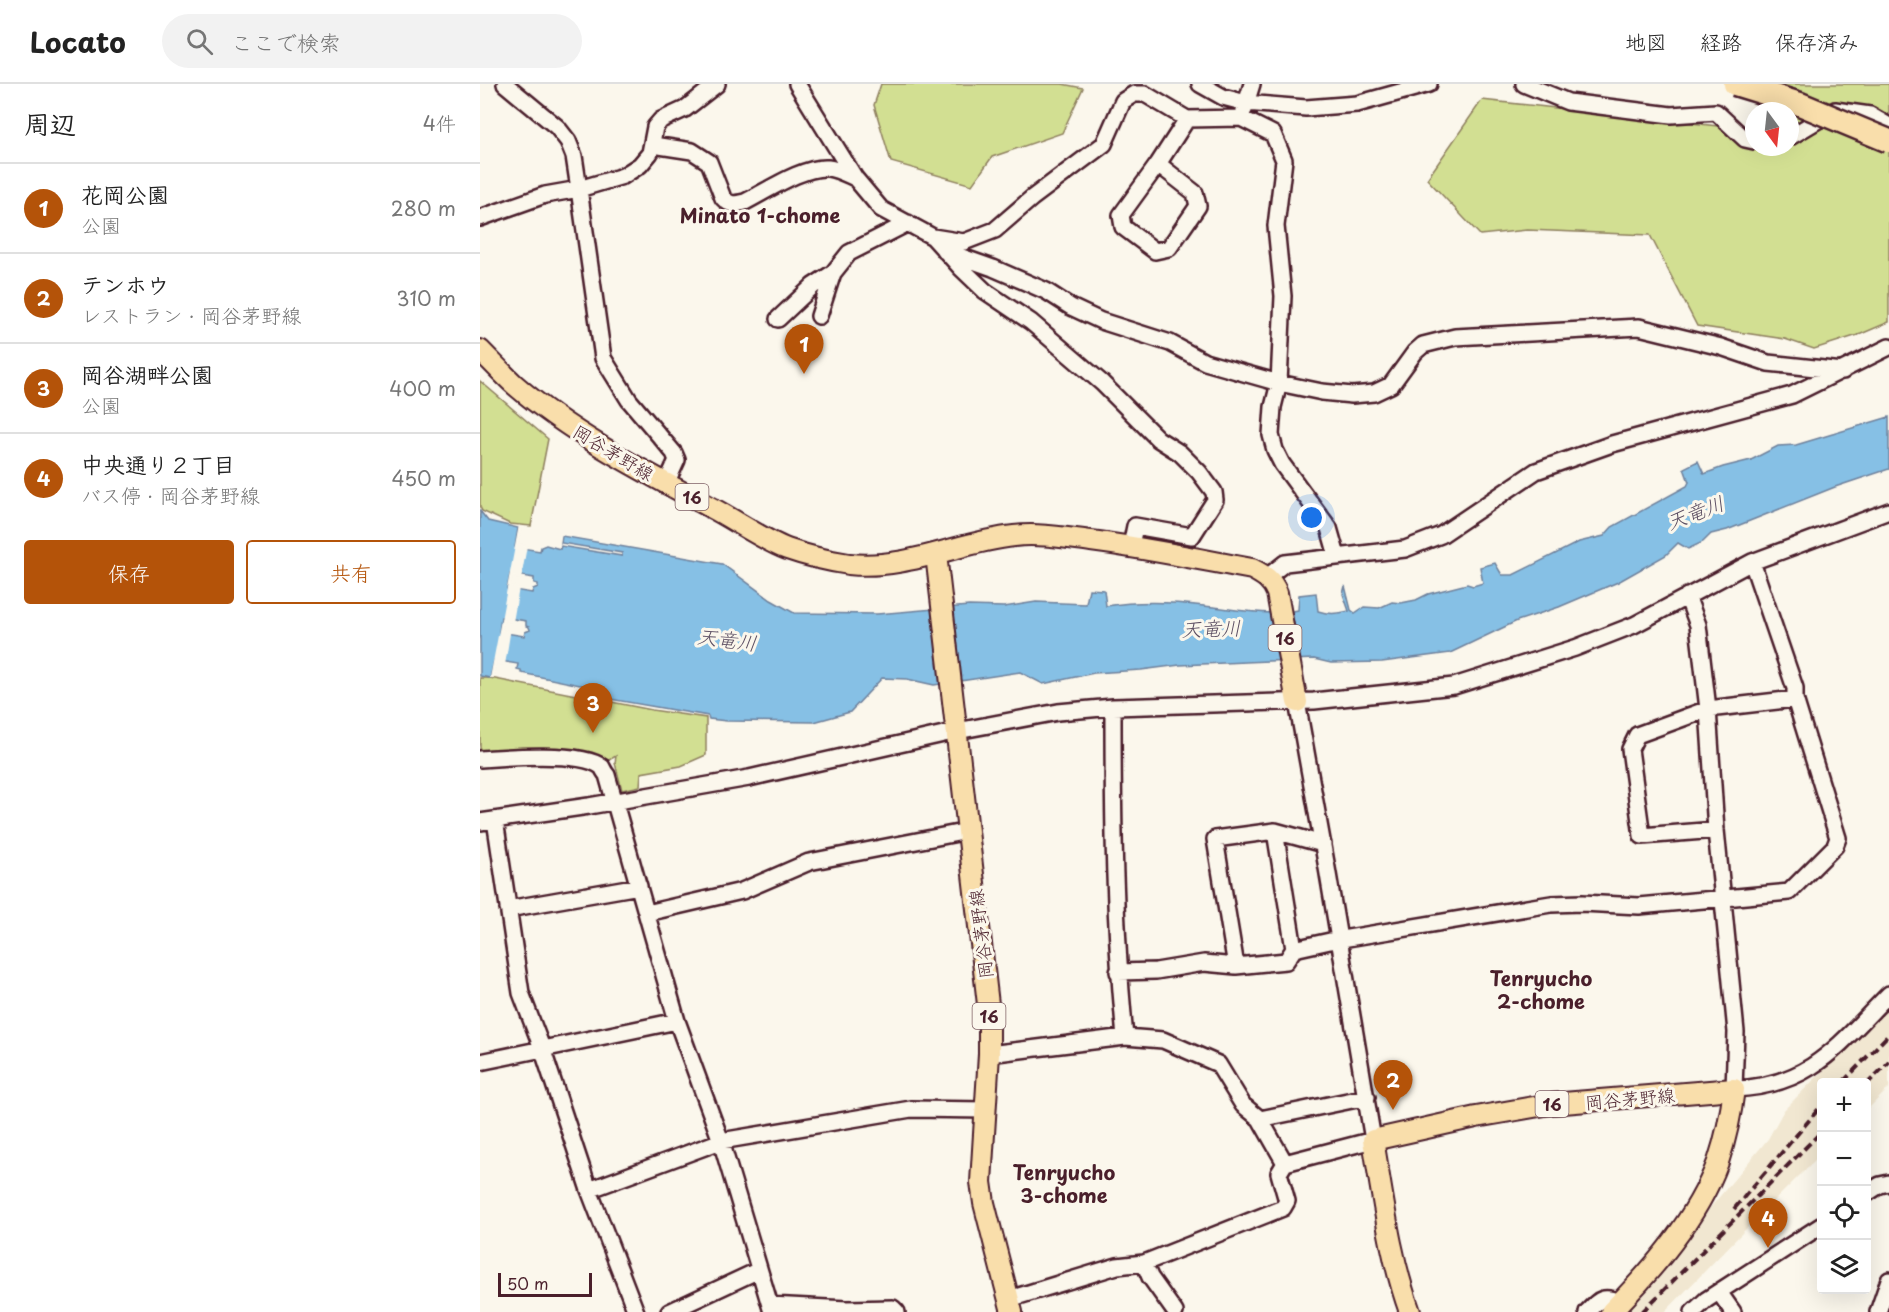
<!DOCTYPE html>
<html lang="ja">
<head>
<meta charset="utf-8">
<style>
  body { margin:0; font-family:"Playpen Sans","Klee One",sans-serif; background:#f2f2f2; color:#222 }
  .controls { position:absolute; right:18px; bottom:18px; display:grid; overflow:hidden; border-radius:6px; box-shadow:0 6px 24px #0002 }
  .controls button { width:54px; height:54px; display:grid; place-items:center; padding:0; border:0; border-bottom:2px solid #e0e0e0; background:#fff; color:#222; font:30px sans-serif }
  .compass { position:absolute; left:1265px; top:18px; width:54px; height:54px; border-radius:50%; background:#fff; box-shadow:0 6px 24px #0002; rotate:165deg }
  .scale { position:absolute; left:18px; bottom:15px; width:94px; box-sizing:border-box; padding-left:6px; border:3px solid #4a1f2b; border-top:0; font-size:16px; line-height:21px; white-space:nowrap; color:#4a1f2b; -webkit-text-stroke:4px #fbf7ec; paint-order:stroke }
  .you { position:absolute; left:832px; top:434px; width:21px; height:21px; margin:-15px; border:4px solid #fff; border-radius:50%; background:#1a73e8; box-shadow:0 0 0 9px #1a73e833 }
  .badge { display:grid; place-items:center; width:39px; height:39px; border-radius:50%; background:#b45309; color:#fff; font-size:20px; font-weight:700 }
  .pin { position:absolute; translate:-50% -50px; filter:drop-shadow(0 2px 3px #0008) }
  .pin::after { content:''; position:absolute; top:32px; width:21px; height:18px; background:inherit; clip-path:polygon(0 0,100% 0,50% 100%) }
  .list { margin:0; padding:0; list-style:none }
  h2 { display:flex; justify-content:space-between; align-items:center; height:78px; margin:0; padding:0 24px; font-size:26px }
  h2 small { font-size:20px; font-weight:400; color:#767676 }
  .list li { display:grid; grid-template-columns:39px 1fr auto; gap:18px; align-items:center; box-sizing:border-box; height:90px; padding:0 24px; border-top:2px solid #e0e0e0 }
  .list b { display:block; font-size:22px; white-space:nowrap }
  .list p { margin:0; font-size:20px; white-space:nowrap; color:#767676 }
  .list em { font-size:20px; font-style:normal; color:#767676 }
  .actions { display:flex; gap:12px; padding:18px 24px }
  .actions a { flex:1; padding:14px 0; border:2px solid #b45309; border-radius:6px; text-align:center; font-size:21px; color:#b45309 }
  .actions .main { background:#b45309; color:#fff }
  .icon { flex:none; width:33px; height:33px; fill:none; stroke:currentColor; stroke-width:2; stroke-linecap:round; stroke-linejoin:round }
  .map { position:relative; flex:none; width:1409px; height:1228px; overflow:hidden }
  header { display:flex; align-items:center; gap:36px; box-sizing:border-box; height:84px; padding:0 30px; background:#fff; border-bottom:2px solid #e0e0e0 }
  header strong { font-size:28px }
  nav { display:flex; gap:33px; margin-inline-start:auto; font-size:21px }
  .search { width:420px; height:54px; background:#f2f2f2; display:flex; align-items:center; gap:15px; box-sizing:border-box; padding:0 21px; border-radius:33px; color:#767676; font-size:22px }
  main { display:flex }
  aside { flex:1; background:#fff }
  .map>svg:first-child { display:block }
  .built { fill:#f1e7d1 }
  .green { fill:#d2df92; stroke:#8e7f5e; stroke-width:1.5 }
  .water { fill:#86c0e5; stroke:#6e809b; stroke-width:1.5; fill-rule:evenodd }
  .pier { fill:#fbf7ec }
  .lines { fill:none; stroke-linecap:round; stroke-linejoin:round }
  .minor-casing { stroke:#4a1f2b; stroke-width:20 }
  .major-casing { stroke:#4a1f2b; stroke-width:24 }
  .minor { stroke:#fbf7ec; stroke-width:15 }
  .major { stroke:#f9deab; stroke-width:20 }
  .rail { stroke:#4a1f2b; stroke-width:4; stroke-dasharray:9 4.5; stroke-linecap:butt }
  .highway-bridge-casing { stroke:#4a1f2b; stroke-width:27; stroke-linecap:butt }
  .highway-bridge { stroke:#f9deab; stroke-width:22 }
  .labels { text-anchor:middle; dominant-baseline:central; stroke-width:6; stroke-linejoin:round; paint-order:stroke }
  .shield { fill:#fbf7ec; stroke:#7f6065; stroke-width:1.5 }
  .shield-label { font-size:16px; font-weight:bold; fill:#4a1f2b }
  .street-label { font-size:18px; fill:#4a1f2b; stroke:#fbf7ec }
  .neighbourhood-label { font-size:20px; font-weight:bold; fill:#4a1f2b; stroke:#fbf7ec }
  .water-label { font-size:20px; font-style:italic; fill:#5c4f63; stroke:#fbf7ec }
</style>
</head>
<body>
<header>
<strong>Locato</strong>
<div class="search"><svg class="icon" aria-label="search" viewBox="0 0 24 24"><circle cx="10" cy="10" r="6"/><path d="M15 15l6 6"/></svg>ここで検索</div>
<nav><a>地図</a><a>経路</a><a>保存済み</a></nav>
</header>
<main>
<aside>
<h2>周辺<small>4件</small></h2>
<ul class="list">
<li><span class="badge">1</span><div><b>花岡公園</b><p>公園</p></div><em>280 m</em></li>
<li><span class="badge">2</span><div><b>テンホウ</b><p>レストラン · 岡谷茅野線</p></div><em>310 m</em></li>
<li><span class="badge">3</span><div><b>岡谷湖畔公園</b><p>公園</p></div><em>400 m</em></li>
<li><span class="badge">4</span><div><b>中央通り２丁目</b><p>バス停 · 岡谷茅野線</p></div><em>450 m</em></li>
</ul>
<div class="actions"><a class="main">保存</a><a>共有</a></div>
</aside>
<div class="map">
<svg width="1409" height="1228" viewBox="0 0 1409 1228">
  <rect width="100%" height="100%" fill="#fbf7ec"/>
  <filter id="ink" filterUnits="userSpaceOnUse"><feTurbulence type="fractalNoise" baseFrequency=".0167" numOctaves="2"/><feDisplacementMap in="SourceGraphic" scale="12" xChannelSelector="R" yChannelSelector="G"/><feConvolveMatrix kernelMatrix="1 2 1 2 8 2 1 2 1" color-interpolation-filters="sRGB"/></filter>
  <g filter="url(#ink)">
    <path class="built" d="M1409,920V1004L1387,1026L1386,998H1342L1341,1070L1265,1146L1185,1228H1142L1189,1182L1230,1124L1288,1055L1304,1026Z"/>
    <path class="green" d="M401,0H582L603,4L582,49L512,73L492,101L411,78L394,21Z
      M1301,0H1409V238L1381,250L1334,265L1305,255L1217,242L1170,151L1047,146L1000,151L947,95L1002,16L1274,46V63H1310V27H1288Z
      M0,297L68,355L51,442L30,440L2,427L0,423Z
      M0,594H10L172,626L226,634V671L201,682L161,689L160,702L142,706L135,679L136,672L129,676L119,675L113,672L77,665L0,667Z"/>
    <path class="water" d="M1409,333V385L1355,403L1247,446L1231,450L1223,458L1208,465L1198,459L1186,471L1138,498L1079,523L1037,537L970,569L902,578L851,579L834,575L700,581L661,586L614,589L563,600L540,588L454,601L427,595L402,594L370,628L334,638L247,637L229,635L228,632L118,613L120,605L41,589V586L37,585L38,580L14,576L10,594L0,592V427L8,437L38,444L35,463L60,467L61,463L66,461L80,465L81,462L142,472V469L81,459L82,452L242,480L291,516L314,529L397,530L489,522L524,523L556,518L606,520L609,505L624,506L626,522C658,517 692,518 724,522C755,525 787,533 818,526L819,511L836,509L838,527C849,531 858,530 869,527L863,510L865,502L871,526L875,529L884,523L899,524L912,518L921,519L936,516L948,510L987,500L993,502L1003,499L1000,483L1015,479L1022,491H1033L1099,458L1124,452L1132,443L1207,402L1209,398L1204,384L1218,377L1224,390L1243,383L1271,376L1298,362L1316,361ZM30,490L54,494V499L58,500V503L53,505L52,509L27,505ZM21,533L46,537V542L49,543L50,546L45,548L44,552L19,548Z"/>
    <path class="pier" d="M39,441L41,444L38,460L47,462L41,495L32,493L30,502L39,504L33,538L24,536L22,546L31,547L30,550L25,581L16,579L13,594H10Z"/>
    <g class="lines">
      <defs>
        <path id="minor" d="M25,0L77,43L88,57L94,72L99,105L123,274L149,316L194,369L197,376L186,400
          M317,0L375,94L401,125L453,153L481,184L505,207L551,238L622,299L678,355L700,369L719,388L734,408L735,416L712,452L655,442L651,462
          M720,0L743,13L766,19L826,24L877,20L949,0
          M1044,0L1088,18L1191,31L1236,28L1265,55L1274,57
          M764,26L772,0
          M1310,53L1355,26L1390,31L1409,42
          M173,61L212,67L229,78L243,114C250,122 256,120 265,118C287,107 323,82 348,84C357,85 366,90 375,94
          M678,80L715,109L718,122L689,164L675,167L643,143L641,131L678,80L707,35
          M0,134L65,111L99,105L143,92L160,81L170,69L175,43L181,36L205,25L237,0
          M453,153L484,158L515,146L552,114L624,60L643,17L654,10H665L707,35L761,34L793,50L804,76L796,142L803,212L799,299L793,323L791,351L795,366L802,380L849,444L857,472
          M465,167L513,184L566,207L591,223L621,237L690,259L725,278L799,299L842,308L872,311L894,309L911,301L935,268L943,261L975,253L1159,243L1241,263L1288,279L1363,287
          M339,232L353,189
          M298,235L333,202L353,189L369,169L428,139
          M787,493L805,479L925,465L961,451L1056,387L1132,360L1312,311L1409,263
          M1207,512L1218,541L1228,625L1236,746L1256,948L1254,1005C1332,1002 1359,960 1409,910
          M633,623C633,733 634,843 645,953
          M0,675C26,673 103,667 122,683C123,685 126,690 127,691L197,937L241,1057L292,1228
          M15,736L41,909L62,964L109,1106L156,1228
          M0,738L109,722L269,694L477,647L578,628L633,623L834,617L974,602L1095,564L1154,541L1272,478L1409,427
          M1236,746L1162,752L1150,665L1157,651L1228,625L1315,615
          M795,747L843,760
          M28,825L159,802
          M167,829L262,807L329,778L488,747
          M756,882L735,755L795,747L814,865
          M638,888L676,887L724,879L756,882L806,877L814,865L850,857L1071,820L1102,819L1159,822L1309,808L1355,762L1358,754L1315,615V604L1272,478
          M509,970L645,953L683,956L738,980L763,1021L780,1035L805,1079
          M0,978L197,937
          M780,1035L887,1013
          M109,1106L241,1057L431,1025L506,1026
          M1386,1110L1400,1101L1409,1099
          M664,1179L670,1193L695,1228
          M1239,1208L1253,1228
          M529,1215L637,1182L664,1179L803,1124L807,1117L799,1089L805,1079L893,1056L847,784L817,618
          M290,1221L367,1225L413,1224L417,1228
          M189,1228L279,1186
          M1107,1228C1120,1215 1122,1211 1141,1218
          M1213,1228L1226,1216L1342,1141
          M1398,1228L1409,1196"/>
        <path id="major" d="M0,266C12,278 23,290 35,301C93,351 165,388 232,424C255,436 283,456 307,465C327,472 349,477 369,480C427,486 478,458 534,452C559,449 586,454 611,457C665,464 718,475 772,485C784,491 792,496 797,509L817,618
          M456,470L509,929V970L501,1098L504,1119L532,1228
          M930,1228C910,1173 903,1114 893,1056L996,1033L1071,1020L1254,1005C1251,1030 1246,1054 1238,1078C1217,1135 1173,1185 1131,1228"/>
      </defs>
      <use href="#minor" class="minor-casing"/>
      <use href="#major" class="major-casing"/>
      <use href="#minor" class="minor"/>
      <use href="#major" class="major"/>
      <path class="rail" d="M1363,998L1409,950
        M1386,1001L1409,978
        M1254,1125L1342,1021
        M1162,1228L1342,1047"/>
      <defs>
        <path id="highway-bridge" d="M1255,0L1320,20L1409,57"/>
      </defs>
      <use href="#highway-bridge" class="highway-bridge-casing"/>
      <use href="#highway-bridge" class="highway-bridge"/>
    </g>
  </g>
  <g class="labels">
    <g class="shield">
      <rect x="195.5" y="400" width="33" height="26" rx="4.5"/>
      <rect x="788.5" y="541" width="33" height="26" rx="4.5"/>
      <rect x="492.5" y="919" width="33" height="26" rx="4.5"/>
      <rect x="1055.5" y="1007" width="33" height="26" rx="4.5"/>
    </g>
    <g class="shield-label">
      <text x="212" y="413">16</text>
      <text x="805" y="554">16</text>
      <text x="509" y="932">16</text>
      <text x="1072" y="1020">16</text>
    </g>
    <g class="street-label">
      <text transform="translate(134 368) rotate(31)">岡谷茅野線</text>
      <text transform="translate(500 850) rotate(-97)">岡谷茅野線</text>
      <text transform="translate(1150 1014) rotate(-5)">岡谷茅野線</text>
    </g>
    <g class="neighbourhood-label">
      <text x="280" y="131">Minato 1-chome</text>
      <text x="1061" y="894">Tenryucho<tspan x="1061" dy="23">2-chome</tspan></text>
      <text x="584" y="1088">Tenryucho<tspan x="584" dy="23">3-chome</tspan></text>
    </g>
    <g class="water-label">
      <text transform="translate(1215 428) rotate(-21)">天竜川</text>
      <text transform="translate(731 544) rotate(-2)">天竜川</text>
      <text transform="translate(247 555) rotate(7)">天竜川</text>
    </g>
  </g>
</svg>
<div class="controls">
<button>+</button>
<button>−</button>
<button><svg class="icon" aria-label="locate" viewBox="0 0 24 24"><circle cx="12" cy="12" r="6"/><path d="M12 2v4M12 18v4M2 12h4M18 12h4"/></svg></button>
<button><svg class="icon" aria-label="layers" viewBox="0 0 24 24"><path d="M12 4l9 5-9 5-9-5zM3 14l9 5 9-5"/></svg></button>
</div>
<svg class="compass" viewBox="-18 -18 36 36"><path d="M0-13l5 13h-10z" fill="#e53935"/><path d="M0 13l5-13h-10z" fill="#767676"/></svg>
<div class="scale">50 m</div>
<div class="you"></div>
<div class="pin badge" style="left:324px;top:290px">1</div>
<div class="pin badge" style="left:913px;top:1026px">2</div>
<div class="pin badge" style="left:113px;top:649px">3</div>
<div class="pin badge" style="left:1288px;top:1164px">4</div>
</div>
</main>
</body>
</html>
